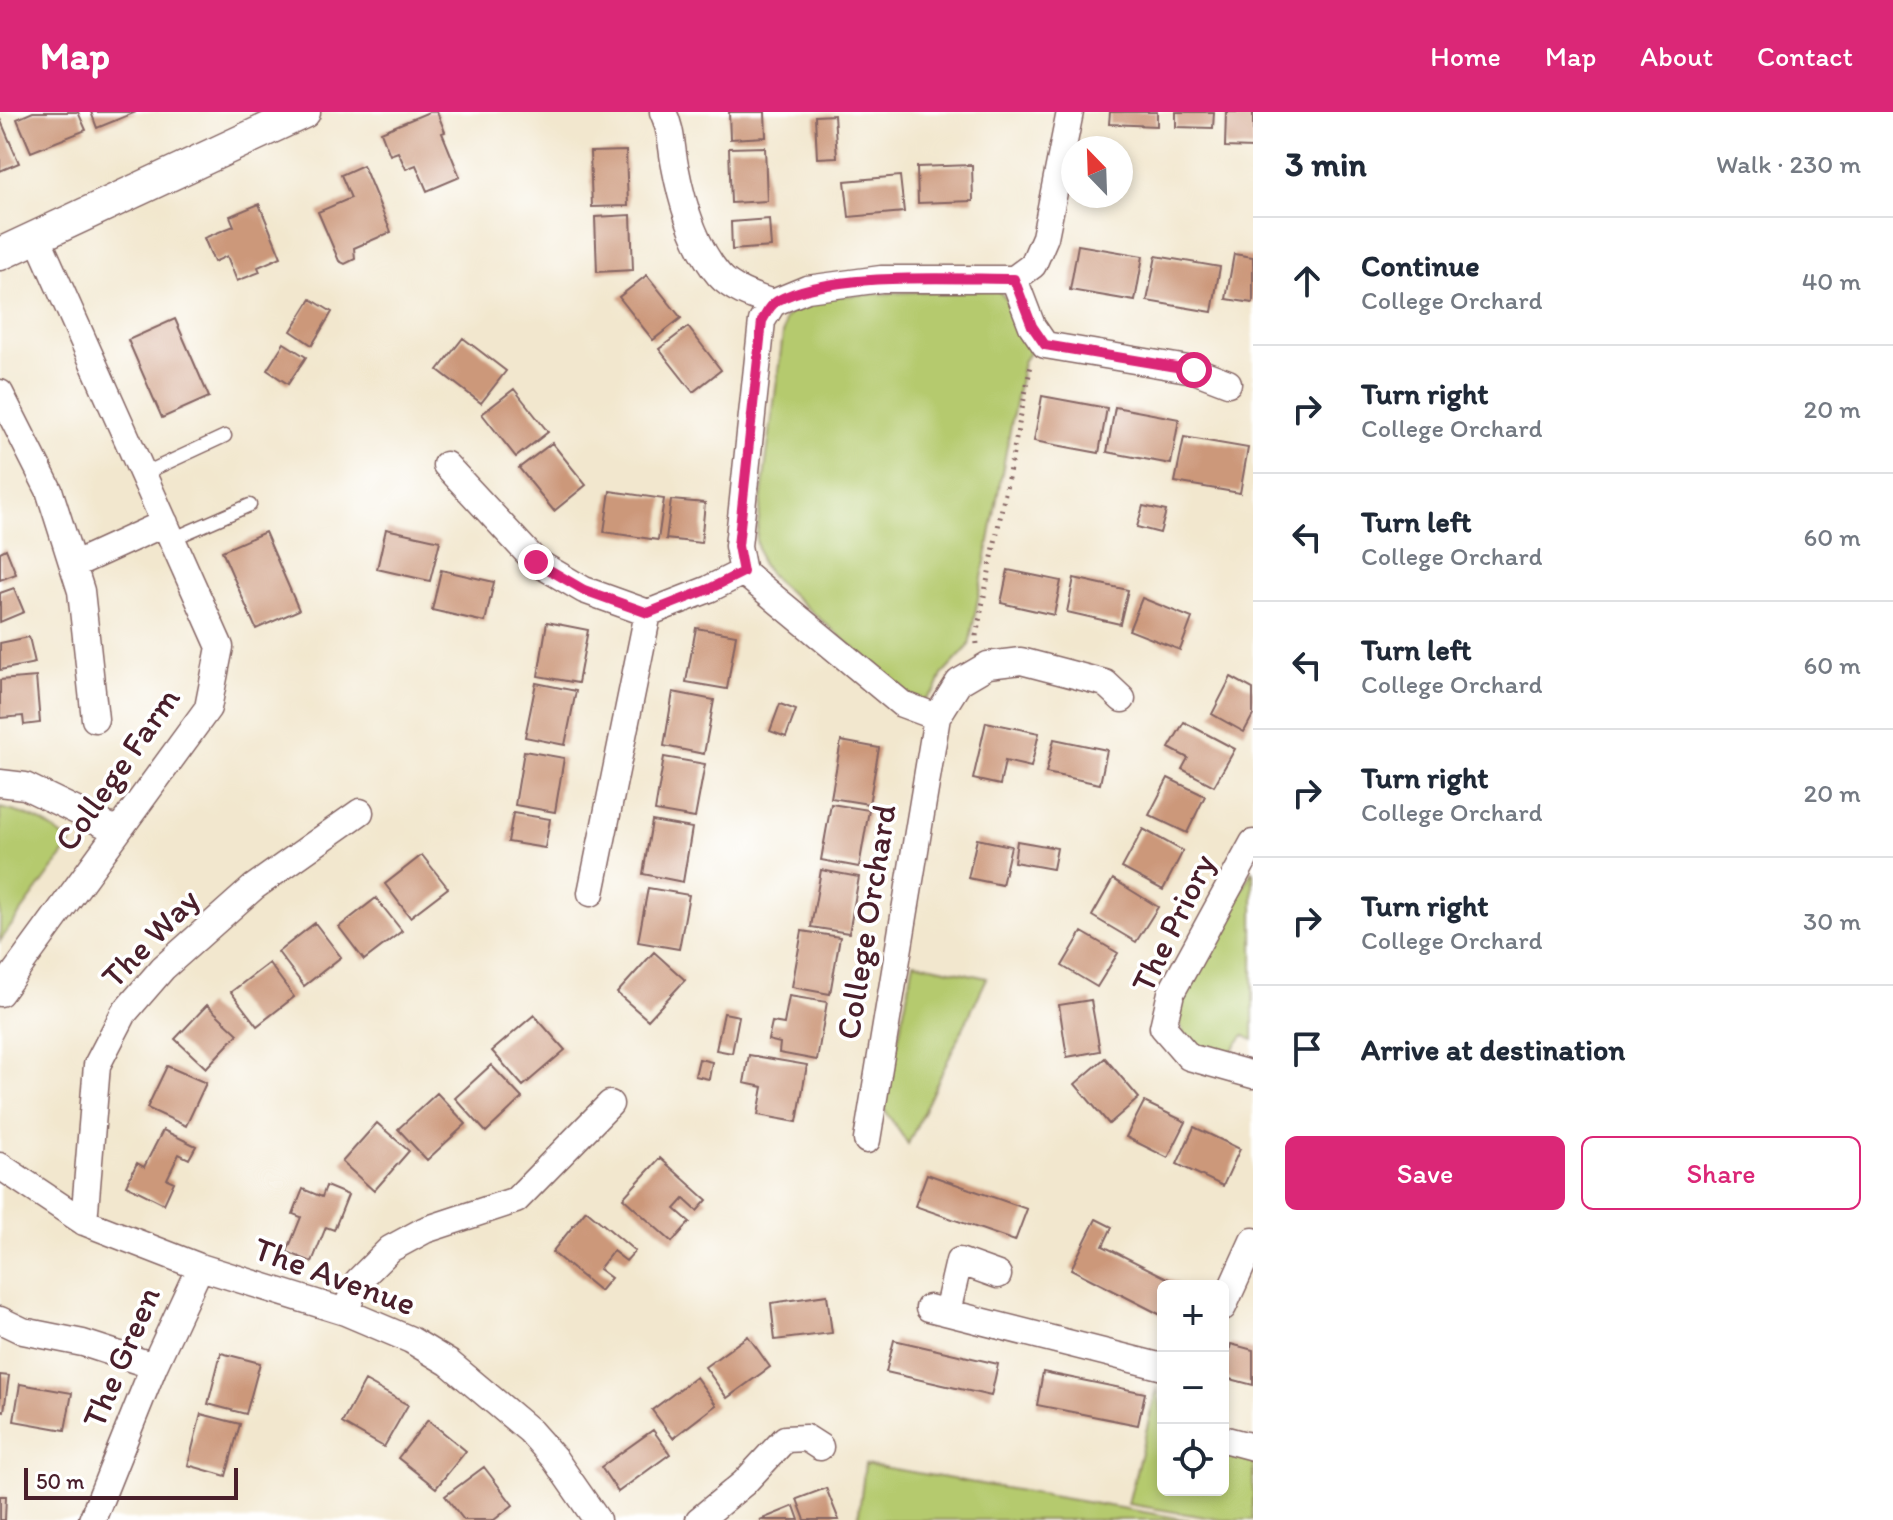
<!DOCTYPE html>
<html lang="en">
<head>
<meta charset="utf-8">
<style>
  body { margin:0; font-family:Itim,sans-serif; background:#f6f6f7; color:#1f2937 }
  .controls { position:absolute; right:24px; bottom:24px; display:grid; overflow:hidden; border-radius:12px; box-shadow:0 4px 12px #0003 }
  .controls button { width:72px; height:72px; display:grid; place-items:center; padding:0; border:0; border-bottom:2px solid #e0e1e3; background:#fff; color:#1f2937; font:40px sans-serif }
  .compass { position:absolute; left:1061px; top:24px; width:72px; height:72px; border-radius:50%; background:#fff; box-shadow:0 4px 12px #0003; rotate:337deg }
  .scale { position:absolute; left:24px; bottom:20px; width:214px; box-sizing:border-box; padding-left:8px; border:4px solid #4a1f2b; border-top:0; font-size:22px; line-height:28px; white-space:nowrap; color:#4a1f2b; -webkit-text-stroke:6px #fff; paint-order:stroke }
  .stop { position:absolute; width:24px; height:24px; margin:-18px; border:6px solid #db2777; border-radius:50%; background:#fff }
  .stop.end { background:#db2777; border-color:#fff; box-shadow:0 2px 8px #0008 }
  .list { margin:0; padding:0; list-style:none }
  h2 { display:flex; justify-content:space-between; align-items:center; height:104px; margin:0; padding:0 32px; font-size:34px }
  h2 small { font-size:26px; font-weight:400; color:#747a83 }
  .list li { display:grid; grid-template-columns:52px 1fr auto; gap:24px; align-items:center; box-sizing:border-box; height:128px; padding:0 32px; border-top:2px solid #e0e1e3 }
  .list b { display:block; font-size:30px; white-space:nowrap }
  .list p { margin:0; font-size:26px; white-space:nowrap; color:#747a83 }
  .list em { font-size:26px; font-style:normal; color:#747a83 }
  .actions { display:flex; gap:16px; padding:24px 32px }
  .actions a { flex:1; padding:18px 0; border:2px solid #db2777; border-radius:12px; text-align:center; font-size:28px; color:#db2777 }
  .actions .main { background:#db2777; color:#fff }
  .icon { flex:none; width:44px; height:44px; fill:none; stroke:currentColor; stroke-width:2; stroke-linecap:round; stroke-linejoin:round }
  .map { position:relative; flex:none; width:1253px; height:1408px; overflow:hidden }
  header { display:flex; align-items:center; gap:48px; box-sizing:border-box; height:112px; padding:0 40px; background:#db2777; color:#fff }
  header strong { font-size:38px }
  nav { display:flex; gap:44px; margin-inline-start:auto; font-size:28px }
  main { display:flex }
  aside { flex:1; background:#fff }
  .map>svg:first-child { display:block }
  .green { fill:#b5ca6e; stroke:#80744c; stroke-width:2 }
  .building { fill:#cc987a }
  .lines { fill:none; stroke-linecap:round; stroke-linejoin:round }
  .service-casing { stroke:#856564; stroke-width:15 }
  .minor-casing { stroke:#856564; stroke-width:29 }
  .tertiary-casing { stroke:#856564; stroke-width:35 }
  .path { stroke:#856564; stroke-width:5; stroke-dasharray:2 6; stroke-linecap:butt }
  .service { stroke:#fff; stroke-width:12 }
  .minor { stroke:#fff; stroke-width:26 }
  .tertiary { stroke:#fff; stroke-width:32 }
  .route { stroke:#db2777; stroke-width:10 }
  .labels { text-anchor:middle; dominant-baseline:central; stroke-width:7; stroke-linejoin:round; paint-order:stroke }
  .street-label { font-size:34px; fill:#4a1f2b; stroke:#fff }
</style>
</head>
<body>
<header>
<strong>Map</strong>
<nav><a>Home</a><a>Map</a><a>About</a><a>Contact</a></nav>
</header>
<main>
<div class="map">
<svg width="1253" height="1408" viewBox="0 0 1253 1408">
  <rect width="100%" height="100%" fill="#fff"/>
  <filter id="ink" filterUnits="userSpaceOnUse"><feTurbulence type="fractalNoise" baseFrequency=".0125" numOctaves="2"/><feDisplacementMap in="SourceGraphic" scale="16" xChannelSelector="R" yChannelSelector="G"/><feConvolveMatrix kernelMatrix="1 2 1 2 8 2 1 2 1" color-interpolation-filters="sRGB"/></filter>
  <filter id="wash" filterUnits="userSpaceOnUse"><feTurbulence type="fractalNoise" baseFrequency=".006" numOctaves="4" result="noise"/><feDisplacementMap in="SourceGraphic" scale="32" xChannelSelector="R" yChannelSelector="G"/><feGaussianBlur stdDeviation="1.8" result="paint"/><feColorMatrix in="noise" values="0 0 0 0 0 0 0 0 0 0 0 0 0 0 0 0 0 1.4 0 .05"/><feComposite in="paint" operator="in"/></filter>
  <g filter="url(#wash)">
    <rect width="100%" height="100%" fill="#f2e7ce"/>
    <path class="green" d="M996,176L1006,187L1013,210L1032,236L1023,250L969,534L942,563L936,578L923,589L907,582L775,468L761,451L756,428L785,207L797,193L815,185Z
      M0,696C32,703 47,710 71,732L0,829Z
      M1253,758V928L1244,923L1224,948L1187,932L1180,911L1182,887Z
      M914,850L987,866L908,1032L884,997Z
      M1157,1275L1163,1305V1378H1223V1339L1253,1347V1408H1222L1128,1392Z
      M865,1352L1190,1408H858Z"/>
    <g id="blocks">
      <path class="building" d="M33,0H78L86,18L31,40L17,7Z
        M91,0H136L97,16Z
        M429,0H437L445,20L442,21L460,65L427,79L416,53L406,57L398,40L390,43L381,20Z
        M729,0H765L766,25L730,27Z
        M1110,0H1157V14L1109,12Z
        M1176,0H1214L1213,16L1176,15Z
        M1226,0H1253V36L1225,35Z
        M834,3L837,45L817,46L815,4Z
        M0,7L19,51L0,59Z
        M765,35L767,89L731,91L729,36Z
        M626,39L628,94L592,95L590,40Z
        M363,53L391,120L354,136L355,147L345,152L339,149L318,100L351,86L341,63Z
        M972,53L973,89L918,91L917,55Z
        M900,64L904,100L849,105L845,69Z
        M259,92L281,145L258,155L260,160L237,169L227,144L214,150L204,126L234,114L230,104Z
        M631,103L633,158L597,160L595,105Z
        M769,107L771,135L732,138L731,110Z
        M1078,133L1143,144L1135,189L1070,178Z
        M1234,142L1253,145V191L1226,187Z
        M1156,144L1220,155L1212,200L1147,189Z
        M647,163L681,206L653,228L619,185Z
        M311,187L332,200L312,233L291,219Z
        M175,207L209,285L162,306L128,228Z
        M688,215L721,258L693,280L659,237Z
        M463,226L506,259L481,291L438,258Z
        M284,231L306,245L288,272L267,258Z
        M514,277L548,320L516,345L482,302Z
        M1042,284L1107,296L1099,341L1034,329Z
        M1115,295L1179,307L1171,352L1107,340Z
        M1184,325L1248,336L1240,381L1175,370Z
        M552,331L586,373L554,399L519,356Z
        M610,379L664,387L658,428L604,420Z
        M671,388L705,391L701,431L666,427Z
        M1143,394L1166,399L1160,421L1137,415Z
        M386,417L440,429L430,469L377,457Z
        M265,420L299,498L256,517L222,439Z
        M6,437L16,462L0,468V440Z
        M441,458L494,470L485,510L432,498Z
        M1008,458L1061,469L1054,503L1001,491Z
        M1074,466L1128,478L1120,512L1067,500Z
        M14,476L24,500L0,510V481Z
        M1142,486L1192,506L1180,538L1129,518Z
        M547,510L588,518L578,571L538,564Z
        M696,516L736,523L727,577L686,570Z
        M29,525L35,551L0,558V531Z
        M36,565L40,611L24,613L23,604L0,606V568Z
        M1231,565L1253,577V603L1244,620L1212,602Z
        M536,571L576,579L565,633L525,625Z
        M673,580L714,588L704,642L664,634Z
        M780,592L796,598L786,625L770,619Z
        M986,610L1039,621L1031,655L1005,649L1000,673L973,667Z
        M1184,610L1235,637L1214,674L1182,657L1188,646L1169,636Z
        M1054,627L1107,638L1100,672L1046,661Z
        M841,629L879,636L869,692L831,686Z
        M524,639L564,646L555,700L515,693Z
        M664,645L705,652L695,706L655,699Z
        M1168,666L1205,684L1187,721L1149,703Z
        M831,692L869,698L859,755L821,748Z
        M513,701L550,707L545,736L508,730Z
        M652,709L692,716L683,770L643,762Z
        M1143,717L1183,739L1163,778L1122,756Z
        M977,727L1011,734L1002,773L968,766Z
        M1017,729L1057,736L1053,757L1014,750Z
        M422,743L448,776L410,805L385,772Z
        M821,758L859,765L849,821L811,815Z
        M1113,767L1158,795L1136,830L1092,804Z
        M648,776L689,783L679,837L638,830Z
        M376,786L402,819L364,848L339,815Z
        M315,811L341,845L304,874L278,840Z
        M802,819L840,825L830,882L792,875Z
        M1082,820L1118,841L1097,875L1062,854Z
        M654,840L685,868L648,908L617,881Z
        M269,851L294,885L257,914L231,880Z
        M789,884L827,890L817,948L779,941L780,931L768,928L772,910L784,912Z
        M1091,888L1100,939L1067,945L1059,893Z
        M207,893L238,922L206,956L175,927Z
        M724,901L739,904L732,941L716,938Z
        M534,903L565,938L523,974L492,939Z
        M749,943L807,953L797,1010L758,1003L763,975L744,971Z
        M1105,946L1139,986L1109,1012L1075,972Z
        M699,947L712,950L709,967L695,964Z
        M491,953L522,986L486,1020L455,986Z
        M167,954L206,971L186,1014L147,996Z
        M437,981L466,1012L427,1048L398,1017Z
        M1144,990L1186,1010L1168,1046L1126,1025Z
        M377,1011L409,1039L374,1079L342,1050Z
        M1194,1015L1240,1037L1223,1074L1177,1052Z
        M163,1018L196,1034L189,1047L179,1042L167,1067L174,1070L164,1092L126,1073L137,1051L144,1055Z
        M660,1046L707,1088L697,1099L684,1087L675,1097L690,1110L672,1130L623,1086Z
        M927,1062L1027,1097L1015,1129L915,1094Z
        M326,1074L348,1083L334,1118L326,1115L312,1150L287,1140L301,1105L293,1102L303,1077L322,1085Z
        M586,1098L635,1139L626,1149L613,1139L599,1157L611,1166L600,1179L552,1140Z
        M1096,1107L1112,1115L1103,1134L1183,1174H1163V1204L1071,1157Z
        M827,1183L832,1221L775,1228L771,1191Z
        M748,1224L770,1255L727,1286L705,1255Z
        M894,1228L998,1252L991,1284L886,1260Z
        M1231,1232L1253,1238V1273L1223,1265Z
        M221,1241L260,1251L246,1302L208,1292Z
        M1043,1260L1145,1281L1138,1313L1037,1293Z
        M0,1263L9,1264L4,1299L0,1298Z
        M696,1265L716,1293L673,1326L652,1298Z
        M365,1269L408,1293L384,1335L342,1311Z
        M20,1272L72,1281L65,1318L14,1309Z
        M201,1302L240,1312L226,1364L188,1353Z
        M428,1308L466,1339L436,1376L398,1346Z
        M653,1318L670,1342L618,1380L601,1355Z
        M484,1355L513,1393L494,1408H464L445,1384Z
        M826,1376L839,1408H805L797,1387Z
        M0,1384H6L5,1408H0Z
        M794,1394L799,1408H760Z"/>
    </g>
  </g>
  <g filter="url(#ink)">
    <use href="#blocks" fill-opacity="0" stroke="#856564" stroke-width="2"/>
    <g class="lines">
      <defs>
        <path id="service" d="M143,362L225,324
          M172,427L250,393"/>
        <path id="minor" d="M663,0C672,18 671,35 675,54C682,91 694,134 719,163C732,178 755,185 773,191
          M1014,167L1032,214L1045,233L1194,258L1228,271
          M0,281L49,378L81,479L95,607
          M446,353L536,450L584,478L648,501L709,477L743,460L738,434L762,209L773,191L807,177L881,167H1014L1033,153L1045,125L1070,0
          M73,453L165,411
          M743,460L902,592L937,605
          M0,671L25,674L118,719
          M1253,731L1171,881L1163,915L1189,945L1253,963
          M591,781L648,501
          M0,881L208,596L220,535L37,125
          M867,1028L937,605L959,570L988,553L1021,549L1105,571L1122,587
          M0,1054L84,1110L200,1155L345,1200L411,1228L449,1251L530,1319L554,1346L597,1408
          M84,1110L97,953L124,901L163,856L254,775L360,700
          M1223,1195L1253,1129
          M929,1196L1163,1255
          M345,1200L358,1169L390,1137L425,1118L516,1088L610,992
          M947,1200L959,1149L998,1163
          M0,1208L23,1219L83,1231L154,1254
          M1223,1327L1253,1335
          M92,1408L154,1254L200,1155
          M699,1408L744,1371L785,1327L806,1326L820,1335"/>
        <path id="tertiary" d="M0,142L304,0"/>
      </defs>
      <use href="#service" class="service-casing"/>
      <use href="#minor" class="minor-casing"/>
      <use href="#tertiary" class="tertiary-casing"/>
      <path class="path" d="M977,532L976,524L1031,253"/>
      <use href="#service" class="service"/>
      <use href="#minor" class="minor"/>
      <use href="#tertiary" class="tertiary"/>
    </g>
  </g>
  <g class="lines" filter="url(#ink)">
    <path class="route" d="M536,450L584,478L648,501L709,477L743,460L738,434L762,209C766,202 770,193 777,189C829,159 952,167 1014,167L1032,214L1045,233L1194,258"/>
  </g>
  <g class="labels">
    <g class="street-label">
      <text transform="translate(117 657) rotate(-55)">College Farm</text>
      <text transform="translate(866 810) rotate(-81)">College Orchard</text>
      <text transform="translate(1173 811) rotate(-64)">The Priory</text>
      <text transform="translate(150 826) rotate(-46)">The Way</text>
      <text transform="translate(335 1164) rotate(20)">The Avenue</text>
      <text transform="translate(121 1245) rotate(-67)">The Green</text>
    </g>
  </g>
</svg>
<div class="controls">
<button>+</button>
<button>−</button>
<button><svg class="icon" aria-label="locate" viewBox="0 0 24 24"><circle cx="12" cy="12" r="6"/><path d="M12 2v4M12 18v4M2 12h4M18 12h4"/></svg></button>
</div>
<svg class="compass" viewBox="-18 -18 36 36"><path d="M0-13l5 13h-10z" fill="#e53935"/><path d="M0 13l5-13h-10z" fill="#747a83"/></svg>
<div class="scale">50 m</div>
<div class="stop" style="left:1194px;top:258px"></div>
<div class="stop end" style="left:536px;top:450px"></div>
</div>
<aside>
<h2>3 min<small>Walk · 230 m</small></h2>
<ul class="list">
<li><svg class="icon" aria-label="ahead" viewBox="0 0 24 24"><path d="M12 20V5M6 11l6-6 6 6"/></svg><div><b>Continue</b><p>College Orchard</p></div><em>40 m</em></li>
<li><svg class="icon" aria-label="right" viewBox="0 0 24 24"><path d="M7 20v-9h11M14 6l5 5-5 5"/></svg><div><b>Turn right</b><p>College Orchard</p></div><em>20 m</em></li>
<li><svg class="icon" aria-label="left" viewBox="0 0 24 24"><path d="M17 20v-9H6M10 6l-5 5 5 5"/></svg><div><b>Turn left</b><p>College Orchard</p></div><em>60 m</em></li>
<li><svg class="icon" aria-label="left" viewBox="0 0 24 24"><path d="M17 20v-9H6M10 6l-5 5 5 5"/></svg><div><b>Turn left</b><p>College Orchard</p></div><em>60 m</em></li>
<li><svg class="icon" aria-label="right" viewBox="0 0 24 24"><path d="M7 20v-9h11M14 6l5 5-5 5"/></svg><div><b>Turn right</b><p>College Orchard</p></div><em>20 m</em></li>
<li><svg class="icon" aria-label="right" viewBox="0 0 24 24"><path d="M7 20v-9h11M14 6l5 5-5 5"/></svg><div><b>Turn right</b><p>College Orchard</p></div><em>30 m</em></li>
<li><svg class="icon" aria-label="arrive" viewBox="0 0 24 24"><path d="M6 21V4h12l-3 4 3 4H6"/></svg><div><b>Arrive at destination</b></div></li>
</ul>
<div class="actions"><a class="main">Save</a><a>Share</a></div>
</aside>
</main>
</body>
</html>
